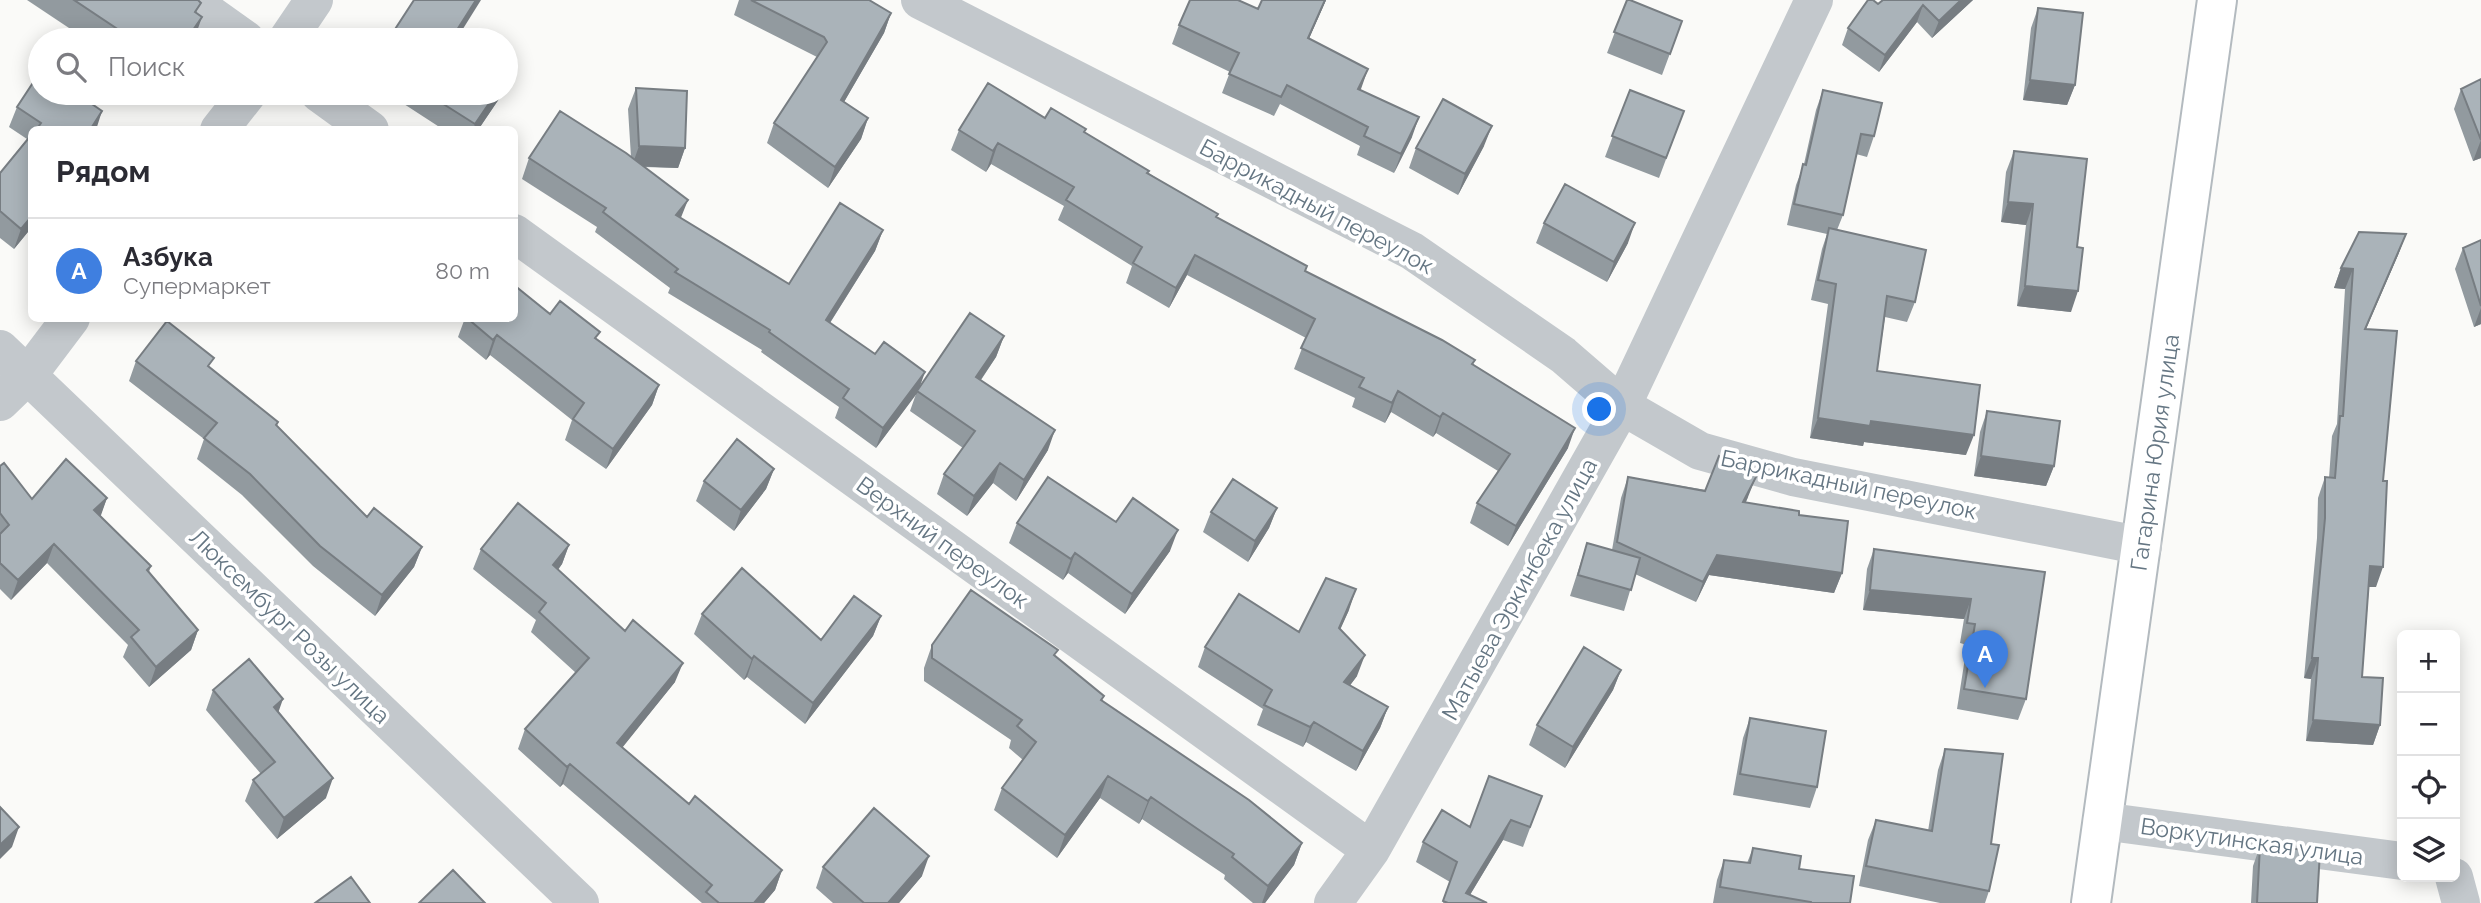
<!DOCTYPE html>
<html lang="ru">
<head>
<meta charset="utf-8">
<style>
  body { margin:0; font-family:Raleway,sans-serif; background:#f2f2f3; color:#2b2b33 }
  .controls { position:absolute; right:21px; bottom:21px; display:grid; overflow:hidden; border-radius:10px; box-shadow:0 4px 18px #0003 }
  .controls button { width:63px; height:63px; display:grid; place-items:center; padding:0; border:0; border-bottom:2px solid #e1e1e2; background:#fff; color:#2b2b33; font:35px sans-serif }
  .you { position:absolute; left:1600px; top:410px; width:24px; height:24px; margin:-18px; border:5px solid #fff; border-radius:50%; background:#1a73e8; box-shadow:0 0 0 10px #1a73e833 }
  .badge { display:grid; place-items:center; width:46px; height:46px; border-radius:50%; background:#0f766e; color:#fff; font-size:23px; font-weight:700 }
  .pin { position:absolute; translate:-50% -58px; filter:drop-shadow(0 2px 4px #0008) }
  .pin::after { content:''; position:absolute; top:37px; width:24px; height:21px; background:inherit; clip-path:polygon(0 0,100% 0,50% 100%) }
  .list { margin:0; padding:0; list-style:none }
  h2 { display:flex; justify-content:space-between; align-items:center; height:91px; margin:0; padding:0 28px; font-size:30px }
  h2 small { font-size:23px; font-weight:400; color:#7c7c81 }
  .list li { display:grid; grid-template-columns:46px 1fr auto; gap:21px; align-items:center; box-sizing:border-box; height:105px; padding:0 28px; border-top:2px solid #e1e1e2 }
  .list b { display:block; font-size:26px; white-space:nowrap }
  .list p { margin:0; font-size:23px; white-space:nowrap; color:#7c7c81 }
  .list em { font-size:23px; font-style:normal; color:#7c7c81 }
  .icon { flex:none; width:38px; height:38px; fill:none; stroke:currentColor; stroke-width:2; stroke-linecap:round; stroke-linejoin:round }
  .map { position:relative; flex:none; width:2481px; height:903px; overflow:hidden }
  .search { position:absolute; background:#fff; box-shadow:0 4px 18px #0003; left:28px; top:28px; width:490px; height:77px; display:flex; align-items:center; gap:18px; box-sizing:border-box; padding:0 24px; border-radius:38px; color:#7c7c81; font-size:26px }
  .panel { position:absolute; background:#fff; box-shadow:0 4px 18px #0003; left:28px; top:126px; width:490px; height:196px; border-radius:10px }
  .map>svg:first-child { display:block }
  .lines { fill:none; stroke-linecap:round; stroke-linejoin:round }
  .secondary-casing { stroke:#b3babf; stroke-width:42 }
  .minor { stroke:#c3c8cc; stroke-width:38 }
  .secondary { stroke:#fff; stroke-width:38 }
  .wall { fill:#929a9f }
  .shaded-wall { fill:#777d82 }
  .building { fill:#aab3b9; stroke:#777d82; stroke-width:2 }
  .labels { text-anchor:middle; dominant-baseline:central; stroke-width:7; stroke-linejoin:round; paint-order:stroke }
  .street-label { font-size:23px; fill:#657683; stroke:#fff }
</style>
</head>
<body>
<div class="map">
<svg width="2481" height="903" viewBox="0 0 2481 903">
  <rect width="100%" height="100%" fill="#fafaf8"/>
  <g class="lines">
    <defs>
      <g id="secondary">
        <path id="s1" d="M2091,903L2217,0"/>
      </g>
    </defs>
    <use href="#secondary" class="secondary-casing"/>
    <path class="minor" d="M190,0L246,40
      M920,0L1412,251L1563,355L1622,406L1700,451L1793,477L2143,546
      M287,40L314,0
      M319,93L370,130
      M219,130L248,93
      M514,233L1371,850
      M0,349L580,903
      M0,402L28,375L71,318
      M2102,821L2402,861
      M2454,877L2461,903
      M1333,903L1371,850L1622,406L1814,0"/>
    <use href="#secondary" class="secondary"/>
  </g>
  <path class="wall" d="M27,0H198L194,40H87Z
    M739,0H869L891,13L884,33L844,102L868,118L861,139L828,188L767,143L774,123L817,57L734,15Z
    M1262,0H1326L1309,38L1360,90L1412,137L1394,173L1357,155L1360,146L1280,104L1274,116L1222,93L1230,72L1172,44L1179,25L1258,9Z
    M1627,0L1682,21L1662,75L1607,53Z
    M1883,0H1973L1932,38L1917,22L1879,72L1842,45L1848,28Z
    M2038,8L2075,85L2067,105L2023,100L2031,28Z
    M2481,79V158L2473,161L2454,109L2461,89Z
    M636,88L685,148L678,168L644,167L681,218L789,284L883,230L875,251L830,323L919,388L1004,336L996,357L981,380L1048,450L1016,501L993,483L967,516L937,494L944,474L963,448L910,411L916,394L876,448L835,418L839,407L761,352L762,350L668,293L670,288L595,232L597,227L522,179L529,158L631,157L628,109Z
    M1630,90L1684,111L1659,178L1605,157Z
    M1823,90L1874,136L1867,157L1856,154L1843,215L1837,230L1915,302L1907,322L1885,317L1877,371L1966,455L1864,442L1863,446L1810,438L1828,304L1811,300L1822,249L1827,234L1787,225L1796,185L1804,164L1816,110Z
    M387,93H503L478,130H444Z
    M17,107L96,130H32V227L14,249L0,238V173L27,139L9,127Z
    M1045,118L1085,132L1217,217L1307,266L1305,271L1475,360L1473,365L1568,448L1508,546L1470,523L1477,503L1498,471L1436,433L1433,437L1391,412L1385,423L1352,407L1355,398L1294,369L1306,338L1187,275L1169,308L1126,283L1132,266L1058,220L1064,206L991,164L986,172L951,150L959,130Z
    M1484,146L1458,195L1409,168L1416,148Z
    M2014,151L2071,312L2017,306L2026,225L2001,222L2006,172Z
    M1544,223L1628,243L1607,282L1536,243Z
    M2406,234L2398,255L2366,329L2383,481L2376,587H2369L2362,677L2380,725L2373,745L2306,741L2311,679L2304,678L2317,538L2318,498L2325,477L2329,478L2332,436L2337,424L2345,289L2334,288L2341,268Z
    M2481,240V324L2474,327L2455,269L2463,248Z
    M550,314L597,339L659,385L652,405L606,469L565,440L572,420L490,355L486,360L458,337L465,318H514Z
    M136,361L210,368L278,422L277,426L367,517L422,547L414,567L375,616L313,566L242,495L197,459L204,439L129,381Z
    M1987,411L2054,466L2046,486L1974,476L1980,432Z
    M0,466L32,499L107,498L100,516L151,566L149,572L198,630L191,650L149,687L123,657L128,645L47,563L11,600L0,589Z
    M774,469L766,489L734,531L696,501L704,481Z
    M1628,477L1748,497L1746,502L1799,515L1842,573L1834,593L1709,575L1696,602L1635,574L1624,611L1570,596L1587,543L1612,550L1621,498Z
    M1277,508L1269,528L1248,562L1203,532L1211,512Z
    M1116,522L1170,551L1125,614L1068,573L1063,580L1009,543L1017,523Z
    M569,545L562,564L558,570L675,682L622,747L689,804L782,870L775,890L764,903H702L563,784L560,787L518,749L525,729L576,673L531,632L536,620L473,569L481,549Z
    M1874,549L2045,572L2026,699L2018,720L1957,709L1967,645L1960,643L1964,619L1863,610L1867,569Z
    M1349,610L1340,629L1357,676L1350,685L1388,707L1380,728L1356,771L1306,742L1303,747L1257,725L1263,709L1198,667L1205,647L1299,632Z
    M702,614L821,640L881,616L873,636L805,724L747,677L744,680L694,634Z
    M932,645L1055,656L1104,696L1102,701L1302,843L1294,865L1265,903H1253L1224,879L1225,875L1142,819L1139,824L1100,798L1057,858L994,810L1002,788L1023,760L1009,748L1011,740L924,681V668Z
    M1621,670L1613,690L1565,768L1529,745L1537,725Z
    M213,690L278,712L326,798L277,839L245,801L253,780L261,774L206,710Z
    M1750,718L1817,787L1810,808L1733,795L1743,738Z
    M1945,749L1991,844L1989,891L1985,903H1940L1859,886L1868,840L1876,820L1928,831L1938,770Z
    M1542,796L1523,847L1503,840L1470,895L1487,903H1443L1450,882L1416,862L1423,842L1470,827Z
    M2260,846L2317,903H2251L2253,866Z
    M1753,848L1799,869L1850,903H1713L1717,880L1724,860L1747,863Z
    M823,867L922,876L899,903H833L816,888Z"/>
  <path class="shaded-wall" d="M476,0H481L456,40L457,30Z
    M1325,0H1326L1301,57L1308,38Z
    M1961,0H1973L1932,38L1939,21Z
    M1923,5L1917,22L1879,72L1885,55Z
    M891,13L884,33L833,121L841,100Z
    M202,17L194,40H186Z
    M513,68L506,88V79Z
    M1368,69L1361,89L1351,108L1358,89Z
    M2030,80L2075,85L2067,105L2023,100Z
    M496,93H503L478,130H473L475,124Z
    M102,111L96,130H90Z
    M1419,117L1412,137L1394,173L1401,154Z
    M868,118L861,139L828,188L835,167Z
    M1492,126L1484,146L1458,195L1465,174Z
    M2481,140V158L2473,161Z
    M998,143L991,164L986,172L993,151Z
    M639,146L685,148L678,168L632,166Z
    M688,200L680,220L676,215Z
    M2008,202L2033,204L2026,225L2001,222Z
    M32,216V227L14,249L21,229Z
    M1635,223L1628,243L1607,282L1614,262Z
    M883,230L875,251L819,340L826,320Z
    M2406,234L2398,255L2357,349L2365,329Z
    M1195,255L1187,275L1169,308L1176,288Z
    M2341,268L2353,269L2345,289L2334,288Z
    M2025,286L2078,291L2071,312L2017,306Z
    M2481,308V324L2474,327Z
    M497,335L490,355L486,360L493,340Z
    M1004,336L996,357L969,397L976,377Z
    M925,372L918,392L876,448L883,428Z
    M659,385L652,405L606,469L613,449Z
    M1398,391L1391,412L1385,423L1392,403Z
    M1443,413L1436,433L1433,437L1440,417Z
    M1818,418L1871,421L1974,435L1966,455L1864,442L1863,446L1810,438Z
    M1575,428L1568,448L1508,546L1516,526Z
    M1055,430L1048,450L1016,501L1024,480Z
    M1981,456L2054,466L2046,486L1974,476Z
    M1000,463L993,483L967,516L974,496Z
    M774,469L766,489L734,531L741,510Z
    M1756,477L1748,497L1736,522L1743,502Z
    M107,498L100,518L94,510Z
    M1277,508L1269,528L1248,562L1255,541Z
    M1178,530L1170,551L1125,614L1132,594Z
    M54,544L47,563L11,600L18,580Z
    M569,545L562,564L546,585L553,565Z
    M422,547L414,567L375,616L382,595Z
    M1075,553L1068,573L1063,580L1071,559Z
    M1717,555L1842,573L1834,593L1709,575L1696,602L1703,582Z
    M2370,566L2383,567L2376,587H2363Z
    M1356,589L1349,610L1332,648L1339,628Z
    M1870,590L1971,599L1964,619L1863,610Z
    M881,616L873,636L805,724L813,703Z
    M198,630L191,650L149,687L156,667Z
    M1365,655L1357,676L1337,703L1344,682Z
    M754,656L747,677L744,680L752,659Z
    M2312,658H2318L2311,679L2304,678Z
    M683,663L675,682L610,763L617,743Z
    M1621,670L1613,690L1565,768L1573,747Z
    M283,699L276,719L274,707Z
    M1388,707L1380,728L1356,771L1363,751Z
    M2313,720L2380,725L2373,745L2306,741Z
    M1314,722L1306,742L1303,747L1310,727Z
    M570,764L563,784L560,787L567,767Z
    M1108,776L1100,798L1057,858L1065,835Z
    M333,778L326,798L277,839L284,818Z
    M1151,797L1142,819L1139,824L1148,801Z
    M1511,820L1503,840L1465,903L1466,893Z
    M19,827L12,847L0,859V845Z
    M1302,843L1294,865L1265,903H1262L1268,886Z
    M929,856L922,876L899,903H888Z
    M782,870L775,890L764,903H754Z"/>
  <path class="building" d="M74,0H198L201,3L195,12L202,17L186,40H134Z
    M414,0H476L457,30L472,40H388Z
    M751,0H869L891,13L841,100L868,118L835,167L774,123L827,42L824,37Z
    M1190,0H1238L1258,9L1262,0H1325L1308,38L1368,69L1358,89L1419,117L1401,154L1364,136L1368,127L1287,85L1281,97L1229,74L1239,53L1179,25Z
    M1627,0H1630L1682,21L1670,54L1614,32Z
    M1868,0H1873L1878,4L1883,0H1961L1939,21L1923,5L1885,55L1848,28Z
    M2038,8L2083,13L2075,85L2030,80Z
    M506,63L513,68L506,79Z
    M40,72V93H76L102,111L90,130H36L41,123L17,107Z
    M2481,79V140L2461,89Z
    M988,83L1045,118L1051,108L1086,129L1084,132L1149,171L1147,173L1218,214L1216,217L1307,266L1305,271L1442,340L1475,360L1472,364L1575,428L1516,526L1477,503L1510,454L1443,413L1440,417L1398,391L1392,403L1359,387L1364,378L1301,348L1315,319L1195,255L1176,288L1133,263L1142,247L1066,200L1074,187L998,143L993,151L959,130Z
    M636,88L687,91L685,148L639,146Z
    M1630,90L1684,111L1666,158L1612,136Z
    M1823,90L1882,103L1874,136L1861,134L1843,215L1794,204L1803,164L1806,165Z
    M426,93H496L475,124Z
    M1443,99L1492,126L1465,174L1416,148Z
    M560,111L626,153L688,200L676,215L789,284L840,203L883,230L826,320L875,354L884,342L925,372L883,428L843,398L849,389L769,332L770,330L675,272L678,269L603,212L606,208L529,158Z
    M32,134V216L21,229L0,211V173Z
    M2014,151L2087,159L2077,247L2083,248L2078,291L2025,286L2033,204L2008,202Z
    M1565,184L1635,223L1614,262L1544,223Z
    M1829,228L1926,250L1915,302L1887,296L1877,371L1980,385L1974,435L1871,421L1870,426L1818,418L1836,284L1818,280Z
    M2359,232L2406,234L2365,329L2397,331L2383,481H2387L2383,567L2370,566L2362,677L2383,678L2380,725L2313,720L2318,658H2312L2325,518V477L2335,478L2340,416H2343L2353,269L2341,268Z
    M2481,240V306L2463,248Z
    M514,285L550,314L560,301L600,332L595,338L659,385L613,449L573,419L584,403L497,335L493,340L467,318H514Z
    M970,313L1004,336L976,377L1055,430L1024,480L1000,463L974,496L944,474L975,431L917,391Z
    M167,321L214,358L208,366L278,422L276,425L367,517L374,508L422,547L382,595L320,546L250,474L204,438L217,423L136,361Z
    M1987,411L2060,421L2054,466L1981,456Z
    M737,439L774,469L741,510L704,481Z
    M1719,456L1756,477L1743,502L1799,511V515L1848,521L1842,573L1717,555L1703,582L1617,542L1628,477L1705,491Z
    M66,459L107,498L94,510L151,566L147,570L198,630L156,667L131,637L139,630L54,544L18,580L0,563V534L9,525L0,513V466L4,463L32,499Z
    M1048,477L1116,522L1133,498L1178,530L1132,594L1075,553L1071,559L1017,523Z
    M1233,479L1277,508L1255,541L1211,512Z
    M518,503L569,545L553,565L625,631L633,620L683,663L617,743L689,804L695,796L782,870L754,903H719L706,892L712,885L570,764L567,767L525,729L589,658L539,612L546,603L481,549Z
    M1587,543L1640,558L1631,590L1578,575Z
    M1874,549L2045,572L2026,699L1964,689L1975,624L1967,623L1971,599L1870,590Z
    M742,568L821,640L854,596L881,616L813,703L754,656L752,659L702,614Z
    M1326,578L1356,589L1339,628L1365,655L1344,682L1388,707L1363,751L1314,722L1310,727L1264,705L1272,690L1205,647L1239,594L1299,632Z
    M971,590L1058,650L1054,655L1104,696L1101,700L1249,800L1302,843L1268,886L1232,857L1234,854L1151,797L1148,801L1108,776L1065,835L1002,788L1036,742L1017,726L1022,720L932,658V645Z
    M1584,647L1621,670L1573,747L1537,725Z
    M249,659L283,699L274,707L333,778L284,818L253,780L275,762L213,690Z
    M1750,718L1826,731L1817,787L1740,774Z
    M1945,749L2003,754L1991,844L1999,845L1989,891L1866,866L1876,820L1932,831Z
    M1489,776L1542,796L1530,827L1511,820L1466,893L1487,903H1448L1443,901L1457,862L1423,842L1442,810L1470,827Z
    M0,807L19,827L0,845Z
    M874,808L929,856L888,903H864L823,867Z
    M2260,846L2320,851L2317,903H2257Z
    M1753,848L1801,856L1799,869L1854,876L1850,903H1811V902L1720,887L1724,860L1750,863Z
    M453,870L485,903H419Z
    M351,877L370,903H315Z"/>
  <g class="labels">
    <g class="street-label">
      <text transform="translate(1317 206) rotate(28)">Баррикадный переулок</text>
      <text stroke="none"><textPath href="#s1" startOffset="455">Гагарина Юрия улица</textPath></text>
      <text transform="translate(1849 484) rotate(12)">Баррикадный переулок</text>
      <text transform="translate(943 542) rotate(36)">Верхний переулок</text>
      <text transform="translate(1519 589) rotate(-61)">Матыева Эркинбека улица</text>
      <text transform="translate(290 626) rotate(44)">Люксембург Розы улица</text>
      <text transform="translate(2252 841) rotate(8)">Воркутинская улица</text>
    </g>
  </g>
</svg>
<div class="controls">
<button>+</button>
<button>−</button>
<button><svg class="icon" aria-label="locate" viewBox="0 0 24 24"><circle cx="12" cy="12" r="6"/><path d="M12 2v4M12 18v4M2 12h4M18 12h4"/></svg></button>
<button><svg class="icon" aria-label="layers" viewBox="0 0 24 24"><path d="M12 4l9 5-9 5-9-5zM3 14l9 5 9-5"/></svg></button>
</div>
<div class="you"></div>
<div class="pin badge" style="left:1985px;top:688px;background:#3f7fe0">A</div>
<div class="search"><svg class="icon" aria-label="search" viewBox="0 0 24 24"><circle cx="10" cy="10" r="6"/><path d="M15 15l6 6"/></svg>Поиск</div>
<section class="panel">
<h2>Рядом<small></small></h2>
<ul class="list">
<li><span class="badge" style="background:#3f7fe0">A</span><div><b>Азбука</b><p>Супермаркет</p></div><em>80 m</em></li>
</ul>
</section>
</div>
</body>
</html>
